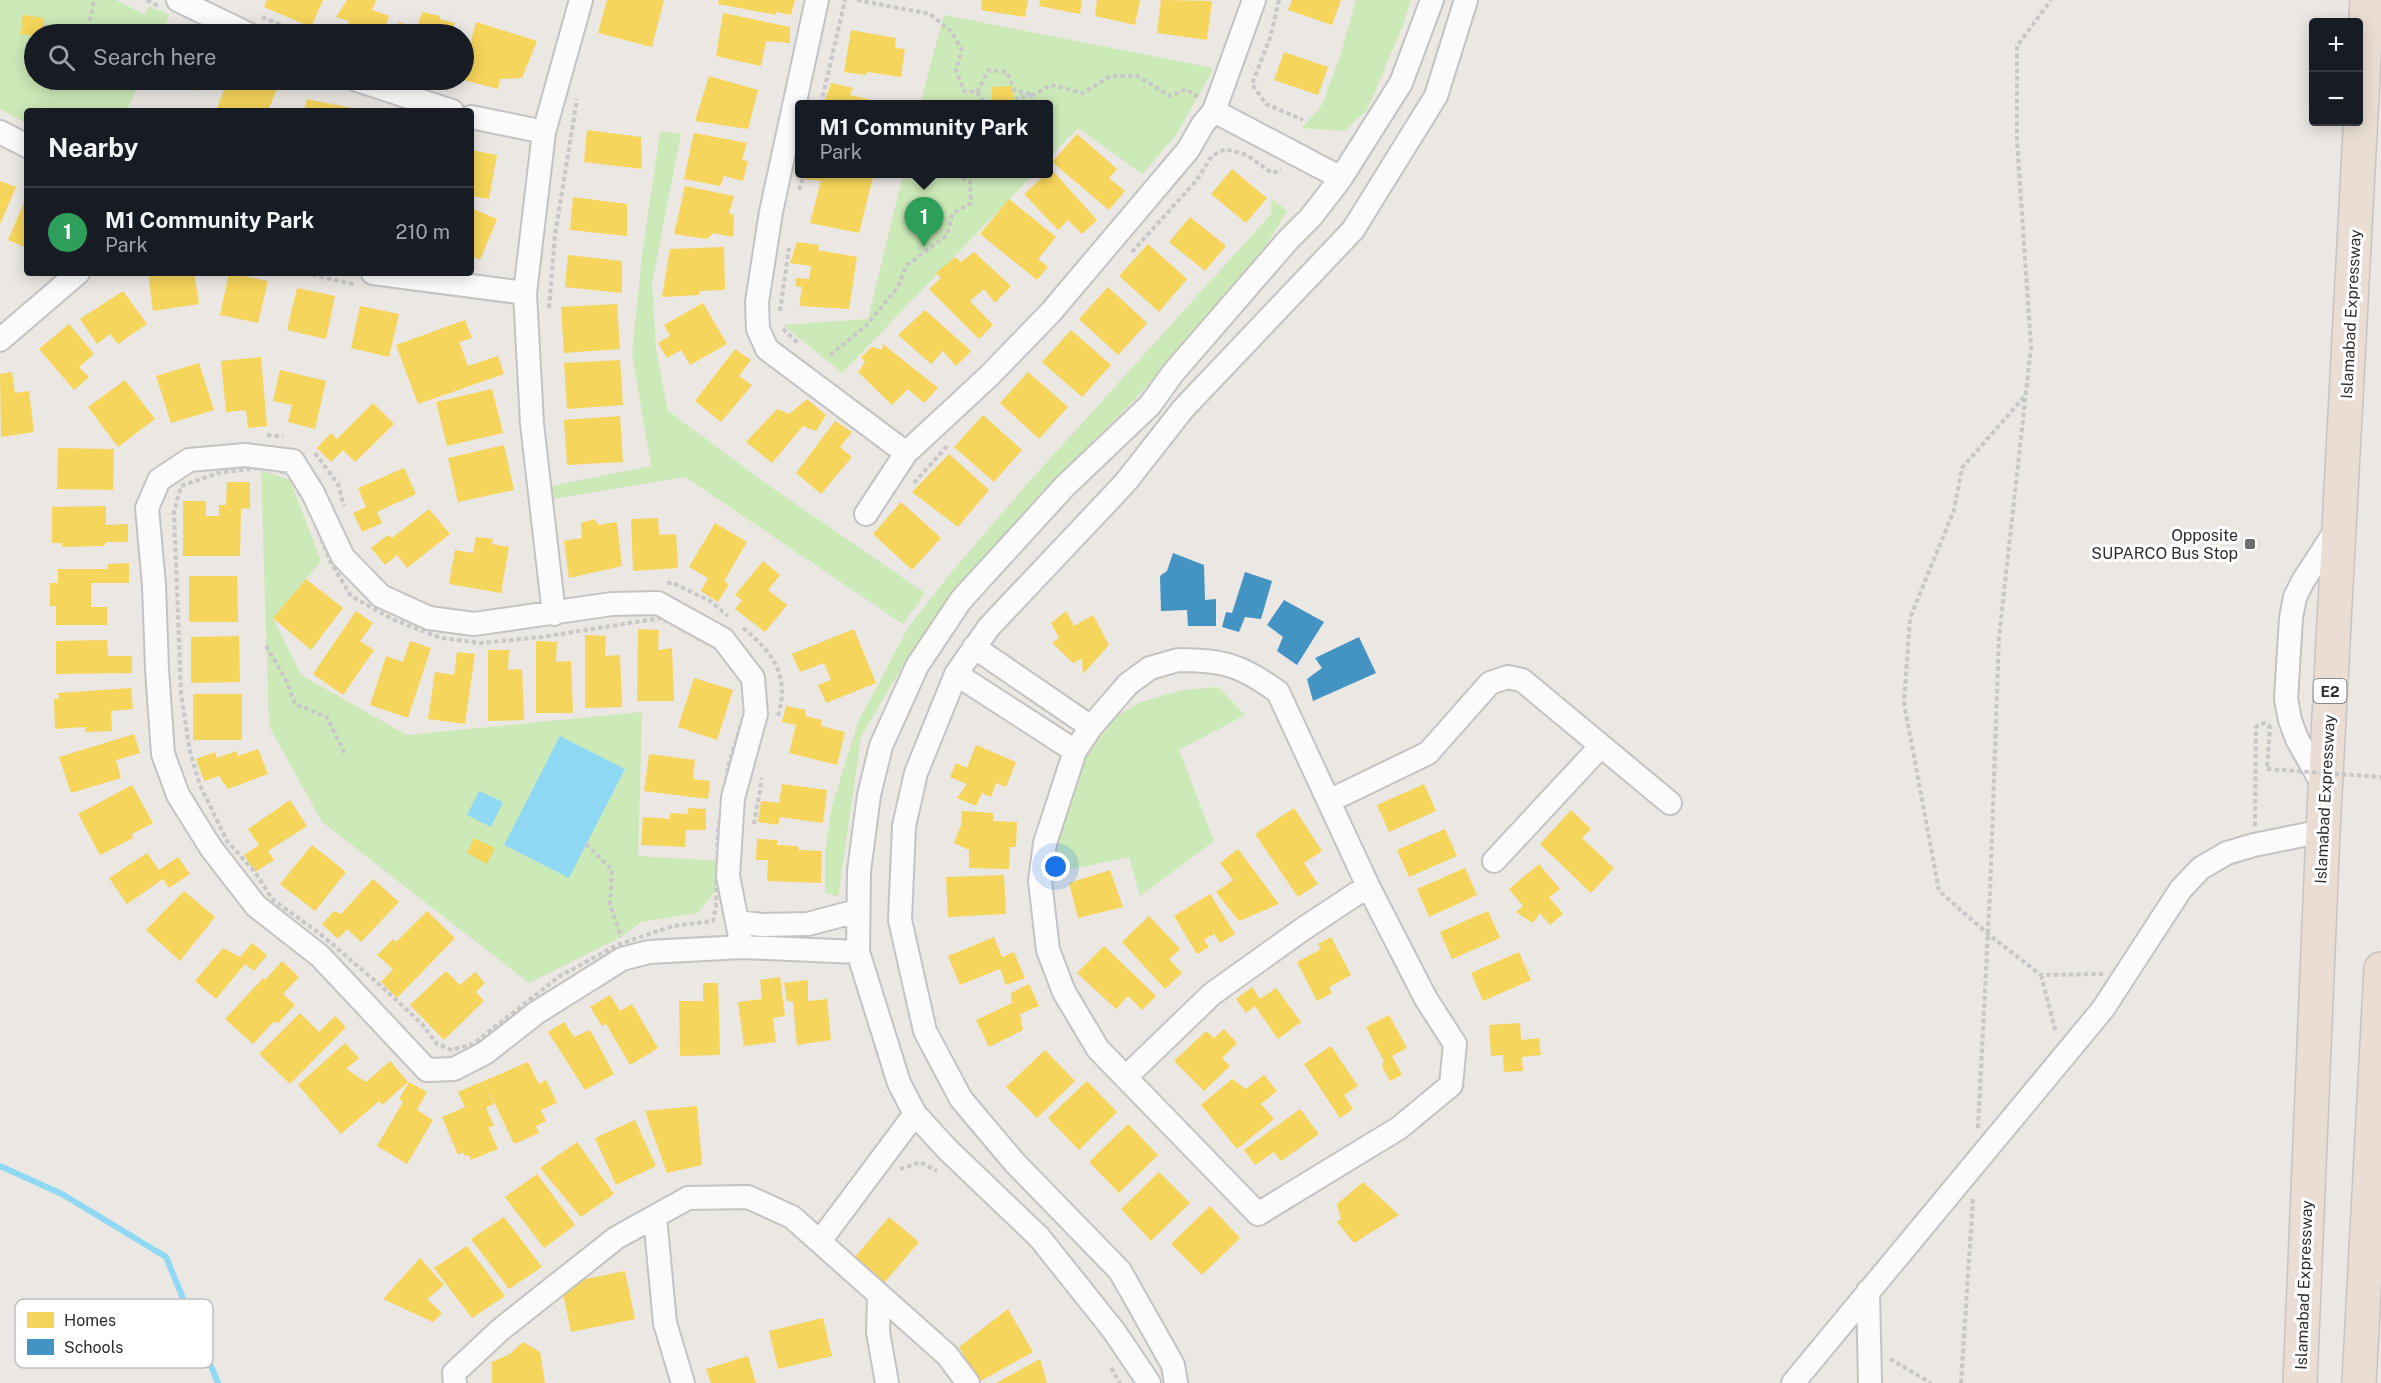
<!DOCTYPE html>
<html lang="en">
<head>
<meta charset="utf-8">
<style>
  body { margin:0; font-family:"Public Sans",sans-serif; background:#242831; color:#f1f3f6 }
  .controls { position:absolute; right:18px; top:18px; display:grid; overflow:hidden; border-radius:6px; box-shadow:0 3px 15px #0003 }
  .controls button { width:54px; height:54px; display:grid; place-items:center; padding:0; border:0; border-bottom:2px solid #363941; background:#171b24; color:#f1f3f6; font:30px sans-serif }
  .you { position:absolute; left:1056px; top:867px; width:21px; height:21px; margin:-15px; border:4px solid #fff; border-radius:50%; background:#1a73e8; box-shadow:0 0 0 9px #1a73e833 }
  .badge { display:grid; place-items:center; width:39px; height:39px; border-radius:50%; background:#ea580c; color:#fff; font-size:20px; font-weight:700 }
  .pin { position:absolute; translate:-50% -50px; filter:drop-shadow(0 2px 3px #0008) }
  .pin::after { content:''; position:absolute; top:32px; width:21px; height:18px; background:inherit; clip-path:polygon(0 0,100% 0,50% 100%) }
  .popup { position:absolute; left:795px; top:100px; width:258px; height:78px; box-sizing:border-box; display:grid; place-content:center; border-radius:6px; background:#171b24; filter:drop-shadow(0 2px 4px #0005); font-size:20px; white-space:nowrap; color:#9ea1a6 }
  .popup b { font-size:22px; color:#f1f3f6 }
  .popup::after { content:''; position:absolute; left:50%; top:100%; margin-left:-12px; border:12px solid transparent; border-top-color:#171b24 }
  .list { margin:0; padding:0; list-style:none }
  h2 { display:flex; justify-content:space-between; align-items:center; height:78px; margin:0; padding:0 24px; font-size:26px }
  h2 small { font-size:20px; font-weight:400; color:#9ea1a6 }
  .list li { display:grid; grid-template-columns:39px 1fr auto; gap:18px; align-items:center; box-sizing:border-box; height:90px; padding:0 24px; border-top:2px solid #363941 }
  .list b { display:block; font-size:22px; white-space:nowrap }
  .list p { margin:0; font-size:20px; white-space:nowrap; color:#9ea1a6 }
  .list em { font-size:20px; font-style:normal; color:#9ea1a6 }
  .icon { flex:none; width:33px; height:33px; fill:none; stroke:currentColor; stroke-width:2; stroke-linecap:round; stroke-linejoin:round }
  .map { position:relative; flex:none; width:2381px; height:1383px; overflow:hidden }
  .search { position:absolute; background:#171b24; box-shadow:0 3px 15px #0003; left:24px; top:24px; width:450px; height:66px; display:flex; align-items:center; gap:15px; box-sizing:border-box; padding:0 21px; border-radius:33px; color:#9ea1a6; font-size:22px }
  .panel { position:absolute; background:#171b24; box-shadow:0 3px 15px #0003; left:24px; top:108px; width:450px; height:168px; border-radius:6px }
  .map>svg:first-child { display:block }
  .green { fill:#cce9b8 }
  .water { fill:#8fd9f4 }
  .homes { fill:#f6d55c }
  .schools { fill:#4393c3 }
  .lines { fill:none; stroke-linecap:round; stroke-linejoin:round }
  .stream { stroke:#8fd9f4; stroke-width:6 }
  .minor-casing { stroke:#c4c3c3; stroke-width:26 }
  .highway-casing { stroke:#c6c4c3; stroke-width:36 }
  .path { stroke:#c8c8c8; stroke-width:4; stroke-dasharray:4.5 3; stroke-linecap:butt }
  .minor { stroke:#fcfbfb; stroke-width:22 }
  .highway { stroke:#eaded4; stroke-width:33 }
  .path-bridge { stroke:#c8c8c8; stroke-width:4; stroke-dasharray:4.5 3; stroke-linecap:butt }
  .poi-dot { fill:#706e6c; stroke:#fff; stroke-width:2 }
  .labels { text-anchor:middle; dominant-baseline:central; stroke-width:6; stroke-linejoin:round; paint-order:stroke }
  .shield { fill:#fff; stroke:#6c6c6c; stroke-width:1.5 }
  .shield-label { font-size:15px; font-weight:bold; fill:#2d2d2d }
  .street-label { font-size:16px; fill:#2d2d2d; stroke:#fff }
  .poi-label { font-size:16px; fill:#2d2d2d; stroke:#fff; text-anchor:end }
  .key { fill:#fff; stroke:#c0c0c0; stroke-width:1.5 }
  .key-label { font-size:16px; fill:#2d2d2d }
</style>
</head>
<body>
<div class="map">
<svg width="2381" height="1383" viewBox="0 0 2381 1383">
  <rect width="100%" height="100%" fill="#ebe7e2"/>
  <path class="green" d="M0,0H116L145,15L149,6L170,15L161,34H34V80H141L126,111H27V124L0,109Z
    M1356,0H1411L1403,25L1367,110L1344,131L1302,128L1322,105L1340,56Z
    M944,15L1214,68L1176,135L1142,174L1078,128L1049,158L1048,104H920Z
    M660,132L681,133L652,283L656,349L668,411L761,480L925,593L903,624L685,477L553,499L551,486L651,466L632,353L642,255Z
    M903,174H1034L842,373L783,325L868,319Z
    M1271,198L1287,211L1243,282L1132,402L1037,498L959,588L913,648L861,737L838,897L825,892V852L832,806L858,722L908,628L949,575L1027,484L1272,213Z
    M261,470L290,480L321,561L273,618L301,675L407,735L642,712L638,856L718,861L716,890L698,913L641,922L621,937L529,983L322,822L269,726Z
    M1218,687L1245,715L1179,750L1214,841L1140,896L1129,857L1053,873V847L1076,771L1116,716L1141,702L1183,690Z"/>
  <path class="water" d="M560,736L625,769L569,878L504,845Z
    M479,791L503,802L491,827L467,815Z"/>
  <path class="homes" d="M267,0H323L311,27L264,7Z
    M347,0H376L372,10L389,16L383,34H338L341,24L347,26L349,21L336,17Z
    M607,0H664L652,47L598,33Z
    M719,0H795L791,15L776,12V15L718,4Z
    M982,0H1028L1025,17L981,10Z
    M1040,0H1082L1080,14L1039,6Z
    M1097,0H1140L1135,25L1095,16Z
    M1161,0L1212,1L1207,40L1157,33Z
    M1292,0H1341L1332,25L1288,10Z
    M422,12L440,16L439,19L455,23L451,34H395L399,22L417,28Z
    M723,13L790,27V43L766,41L761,66L716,56Z
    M23,15L44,18L42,34H34V36L20,34Z
    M476,22L537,41L522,78L500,79L498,89L464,80V67Z
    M851,30L896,38L895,48L905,49L901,77L868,72L865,75L844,72Z
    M1284,52L1328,67L1318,95L1274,80Z
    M709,76L758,90L748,129L695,121Z
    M168,80H201L196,91Z
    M228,80H263L278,86L268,111H225L217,108Z
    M831,83L853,88L850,95L889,104L824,103Z
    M1012,86L1014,104H992V87Z
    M307,99L352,108V111H304Z
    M587,130L641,137L642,169L584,162Z
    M694,133L747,143L742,160L748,161L743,181L724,176L720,186L684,179Z
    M1077,134L1117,169L1109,178L1125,191L1109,210L1052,162Z
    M471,150L497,155L489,199L471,196Z
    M1051,169L1097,220L1082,234L1068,220L1058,230L1024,194L1046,174H1048Z
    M1232,169L1267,198L1246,223L1211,194Z
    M806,174H854L873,177L859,233L810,223L821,181L804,179Z
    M0,181L16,187L0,224Z
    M685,186L734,196L729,213L734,215L733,237L713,233L707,239L674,234Z
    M573,197L627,204V236L570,230Z
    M1009,199L1056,237L1038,259L1048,267L1037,280L980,234Z
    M25,200H27V248L8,240Z
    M471,208L497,219L480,260L471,256Z
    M1190,217L1226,246L1205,271L1169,242Z
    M797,242L819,245L818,250L857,257L849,309L799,306L802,287L796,286L795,278L809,279L811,266L790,263Z
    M1148,244L1187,279L1159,312L1119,276Z
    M724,247L725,290L699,291L700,295L662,297L670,249Z
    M974,252L1011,286L995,303L984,289L970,301L993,325L979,339L929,289L941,278L936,273L955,257L961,262Z
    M568,255L622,261V293L565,287Z
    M148,273H194L199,304L153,311Z
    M229,273L268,281L258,323L220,315Z
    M1108,287L1147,323L1118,355L1079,319Z
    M297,288L335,296L326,339L287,330Z
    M123,291L147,324L118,344L110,334L97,344L80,319Z
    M703,303L727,344L690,365L681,350L667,358L658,343L670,336L664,325Z
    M617,304L620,349L564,353L561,307Z
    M360,306L399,314L389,357L351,348Z
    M925,310L971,351L956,366L943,351L931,364L898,335Z
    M465,320L472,338L459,342L468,366L498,356L504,374L418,404L396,345Z
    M69,324L94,354L79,367L89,377L74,390L39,349Z
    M1071,330L1111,365L1082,397L1042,362Z
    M883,344L938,388L924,403L908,389L892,405L858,372L865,362L861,357L872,347L882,350Z
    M735,349L751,360L739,376L752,385L721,422L695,401Z
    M261,357L267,426L248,428L246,410L226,412L221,361Z
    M620,360L623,405L567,409L564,363Z
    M199,363L214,410L171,423L156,376Z
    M280,370L326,381L315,429L288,422L292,405L273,401Z
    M12,372L15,393L29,391L34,432L1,437L0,374Z
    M1028,372L1068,407L1039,439L1000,403Z
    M125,380L155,419L118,447L88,407Z
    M492,389L503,433L447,446L436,402Z
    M807,399L826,415L816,431L803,426L772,463L746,442L777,409L789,414Z
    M373,403L394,424L355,462L343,450L331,462L317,448L331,433L337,439Z
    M983,415L1022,450L994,482L954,447Z
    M620,416L623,462L567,465L564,420Z
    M835,421L852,432L840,447L852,457L821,494L796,473Z
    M504,445L514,490L458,502L448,458Z
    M58,448L114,449L113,490L57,489Z
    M949,454L989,490L958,527L912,492Z
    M404,468L416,494L377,512L382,523L362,532L353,513L366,507L358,488Z
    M227,482H250V509L241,508L240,556H183V501H206V516H219V505H226Z
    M901,502L941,538L912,570L873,534Z
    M106,506V525L128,524V542H106L104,546L62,547V543H52V507Z
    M429,509L450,534L407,568L397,555L385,565L371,548L388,535L392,538Z
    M658,518L659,535L676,534L678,568L633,571L631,519Z
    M595,519L598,525L617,522L622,566L569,578L564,541L582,538L581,523Z
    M715,523L747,542L724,581L729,584L718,602L701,591L708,578L689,567Z
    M476,537L493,539L492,544L509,547L501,593L449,584L455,550L473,553Z
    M763,561L780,575L768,590L787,605L765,632L735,609L742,600L735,595Z
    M129,563V583H91V607H107V625H56V606H50V583H58V569H108V564Z
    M189,576H237L238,622H189Z
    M306,579L343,608L311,650L273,618Z
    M356,611L373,623L360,641L374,650L343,695L313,674Z
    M1066,611L1074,626L1093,615L1109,645L1083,674L1082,658L1073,663L1052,643L1059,638L1051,623Z
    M638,629L659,630L658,650L672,648L674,701H637Z
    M854,629L876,683L826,703L818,685L831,680L824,663L800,672L792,654Z
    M585,635L606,636L605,656L620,655L622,707L585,708Z
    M239,636L240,682L191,683V637Z
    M107,640L108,656H132V673L56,674V641Z
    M410,641L431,648L408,718L370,705L386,656L403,662Z
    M536,641L557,642L556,662L571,661L573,713H536Z
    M488,650H509L508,670L522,669L524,720L488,721Z
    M457,652L475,654L465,724L428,719L435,672L454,675Z
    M694,678L733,690L717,740L678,727Z
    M131,688L133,709L111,711L112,731L85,732V727L55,729L54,699H59L58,693Z
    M193,694H242V740H193Z
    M786,706L806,710L805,716L822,720L821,726L845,732L837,765L789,753L796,725L782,722Z
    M134,734L140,753L116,760L121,778L71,793L59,757Z
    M976,745L1016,762L1006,787L996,783L991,797L982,793L976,806L957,798L967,784L950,777L956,763L967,768Z
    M258,749L268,774L228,789L219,776L204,781L196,759L215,752L217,758L236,751L238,756Z
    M649,754L695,760L693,779L710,781L708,799L644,791Z
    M782,784L827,790L823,823L780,817L778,825L758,822L761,801L779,803Z
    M1424,784L1436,811L1389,832L1377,805Z
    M132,785L153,823L132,834L133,838L100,855L78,814Z
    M290,800L307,826L268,851L274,860L255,872L244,855L259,845L248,829Z
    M688,808L706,809V830H686L685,847L641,845L643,817L670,819V813L688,814Z
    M1294,808L1322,851L1304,863L1318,884L1298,897L1255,834Z
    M1571,810L1591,829L1582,838L1614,868L1591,893L1540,844Z
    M962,811L993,813V821L1017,822L1016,847H1010L1009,869L969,868V850L954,843L961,825Z
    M1445,829L1457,856L1409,877L1397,850Z
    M474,838L495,848L487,864L467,853Z
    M757,839L777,840V845L798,846L799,850L822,851L821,883L767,881L768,860H756Z
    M312,845L346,872L315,911L280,884Z
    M1238,849L1279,904L1239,921L1216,892L1233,880L1220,863Z
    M147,853L159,870L178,857L190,874L169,888L163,879L127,904L109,878Z
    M1539,864L1560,889L1549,897L1563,914L1550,925L1540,913L1533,923L1516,912L1523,906L1509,889Z
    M1465,868L1477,895L1429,917L1417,889Z
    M1110,870L1123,907L1078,918L1069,883Z
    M1004,875L1006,914L948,917L946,877Z
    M373,879L399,902L361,942L347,929L338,939L322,924L334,911L341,914Z
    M184,891L215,917L180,961L146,930Z
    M1210,894L1235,934L1220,943L1214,934L1204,940L1209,947L1197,954L1174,916Z
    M427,911L455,938L397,998L381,982L393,969L377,955L393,939L396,942Z
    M1488,911L1500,938L1452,959L1440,932Z
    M1149,916L1180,949L1169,959L1182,973L1165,989L1122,942Z
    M994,937L1002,957L1014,952L1025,978L1006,985L1000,969L960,985L948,956Z
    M1331,937L1351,975L1329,987L1332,993L1317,1001L1297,962L1321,949L1318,944Z
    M252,943L267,955L254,971L245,964L216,999L195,981L223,948L240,957Z
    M1104,946L1156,996L1142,1010L1128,996L1116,1009L1077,973Z
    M1519,952L1531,980L1483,1001L1471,973Z
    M282,961L299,977L283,994L295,1005L278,1023L273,1022L253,1044L225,1019L263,978L265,980Z
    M446,971L460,985L475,972L485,983L476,992L484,1001L444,1040L410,1005Z
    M780,977L785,1016L773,1018L776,1042L744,1046L738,1002L762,999L760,980Z
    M808,980V1001L827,999L831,1040L797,1045L793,1002L787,1001L784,983Z
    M703,983H718L720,1055L680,1056L679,1001H703Z
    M1029,984L1039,1006L1020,1014L1023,1030L989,1047L976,1020L1012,1003L1011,993Z
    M1252,987L1260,999L1276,988L1301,1022L1278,1039L1255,1006L1246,1013L1236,999Z
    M610,995L620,1011L632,1004L658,1048L630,1065L606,1024L602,1026L590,1007Z
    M300,1013L319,1032L335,1016L346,1027L290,1084L259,1054Z
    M1389,1015L1407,1048L1392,1056L1402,1075L1390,1081L1382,1066L1384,1061L1366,1027Z
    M564,1022L574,1037L590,1030L614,1074L585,1090L548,1032Z
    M1520,1023L1521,1040L1539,1038L1541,1055L1522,1057L1523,1071L1504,1072L1503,1055L1491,1056L1489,1025Z
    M1224,1029L1237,1043L1222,1058L1230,1066L1204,1091L1174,1061L1206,1031L1214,1038Z
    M345,1043L359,1058L346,1069L366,1082L390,1061L408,1082L382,1105L379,1101L341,1134L298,1085Z
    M1331,1046L1358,1086L1344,1095L1353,1109L1340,1118L1304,1064Z
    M1045,1050L1075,1081L1037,1118L1006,1087Z
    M528,1062L539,1084L546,1080L557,1103L541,1110L546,1121L536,1126L539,1133L514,1144L487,1087L494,1104L486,1108L494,1126L488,1127L498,1149L471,1160L469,1155L465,1156L463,1152L458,1155L442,1117L465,1107L458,1092Z
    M1264,1075L1277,1091L1261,1104L1274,1119L1237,1149L1201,1105L1232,1079L1246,1089Z
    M1087,1081L1117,1112L1079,1150L1048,1118Z
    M409,1082L427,1092L417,1110L433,1120L407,1164L377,1146L403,1102L399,1099Z
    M697,1106L702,1165L667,1173L645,1111Z
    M1300,1109L1319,1134L1281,1161L1274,1152L1255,1165L1244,1150Z
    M635,1120L656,1166L616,1185L595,1138Z
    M1128,1124L1158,1155L1119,1193L1089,1162Z
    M577,1142L614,1194L581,1217L540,1168Z
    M1159,1172L1190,1203L1151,1241L1121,1209Z
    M537,1174L575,1225L544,1248L505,1197Z
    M1363,1182L1399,1215L1354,1243L1337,1222L1341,1219L1337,1204Z
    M1210,1206L1240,1238L1202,1275L1171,1244Z
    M504,1217L542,1267L509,1289L471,1239Z
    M889,1217L919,1242L884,1283L854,1258Z
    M467,1246L505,1296L472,1318L434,1268Z
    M420,1258L444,1285L427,1299L442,1313L433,1322L383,1299Z
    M625,1271L635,1319L571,1332L561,1284Z
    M1008,1309L1033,1352L979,1382L959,1347Z
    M823,1318L832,1356L778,1369L769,1331Z
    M523,1342L540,1352L545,1383H492V1362L510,1354Z
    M748,1356L756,1383H711L706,1369Z
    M1040,1359L1047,1383H996Z"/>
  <path class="schools" d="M1173,553L1204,565L1205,600L1216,599V626H1188L1187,610L1161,611L1160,576L1167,571Z
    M1245,572L1272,581L1261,619L1245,617L1239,632L1222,627L1226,612L1232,613Z
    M1284,600L1324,622L1297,665L1277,651L1283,637L1267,625Z
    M1359,637L1376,673L1313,701L1307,679L1322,668L1315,658Z"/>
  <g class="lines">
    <path class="stream" d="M0,1166L62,1194L166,1257L218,1383"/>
    <defs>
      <path id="minor" d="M178,0L248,34
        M817,0L771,212L757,302L758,329L767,349L906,453L989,376L1051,312L1188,150L1203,124L1214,111L1254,0
        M357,80L452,111
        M1214,111L1341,178
        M471,117L544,132
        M0,132L27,146
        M373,273L525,293
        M0,340L78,273
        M245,455L293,461L313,493L343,557L381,596L429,618L474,624L612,604L658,603L723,639L753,678L756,714L733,798L728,876L742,947L649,952L622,959L536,1013L485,1053L454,1069L427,1070L320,956L256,906L211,848L178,795L163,754L157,669L154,585L147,508L159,480L189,460Z
        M866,514L906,453
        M554,614L532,424L525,293L544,132L581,0
        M974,647L1091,727
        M1178,660C1223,660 1241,665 1278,692L1368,886L1426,999L1455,1044L1451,1085L1399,1128L1258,1214L1098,1049L1064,992L1048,950L1040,881L1045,843L1075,751L1091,727L1128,684L1150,668Z
        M956,674L1075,751
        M2324,787L2297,739L2290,720L2286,699L2291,618L2295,597L2303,581L2338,527
        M1329,801L1428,753L1490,683L1508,677L1522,680L1670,803
        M1494,861L1601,746
        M737,922L762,925L808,924L857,911
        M742,947L858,952
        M1126,1077L1212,994L1303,929L1368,886
        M655,1217L665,1323L683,1383
        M820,1241L915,1114
        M1868,1291L1870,1383
        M879,1296L878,1332L887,1383
        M455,1383L454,1373L500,1330L616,1238L688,1198L748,1197L792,1217L947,1355L968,1383
        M1149,1383L1114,1331L1039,1237L947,1149L915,1114L899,1083L858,952L859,871L869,795L881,746L917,666L961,600L1065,486L1150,405L1173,373L1288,240L1311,217L1341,178L1401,83L1432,0
        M1176,1383L1173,1365L1120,1271L1015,1163L961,1099L925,1031L900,920L904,826L916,773L956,674L989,627L1125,483L1183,409L1353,230L1436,96L1466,0
        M1793,1383L2103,1009L2181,889L2201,868L2227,853L2254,845L2323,831"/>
      <path id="highway" d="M2300,1383L2323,831L2367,0
        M2359,1383L2381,969"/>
    </defs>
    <use href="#minor" class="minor-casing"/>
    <use href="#highway" class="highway-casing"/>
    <path class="path" d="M147,0L160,7
      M857,0L930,14L951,31L962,50L956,70L964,91L977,92
      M1279,0L1270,38L1252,84L1266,104L1303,120
      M262,17L303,34
      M43,26L71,31L88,30
      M92,34L88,30L94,0
      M324,80L338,85
      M977,92L989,70L1007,72L1014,90L1033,95L1017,98V104
      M977,92L986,104
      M821,104L845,0
      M1031,104L1033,95L1051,85L1083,93L1111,76H1137L1171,96L1186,89L1198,97
      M799,190L804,174
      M1132,252L1196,181L1212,156L1225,149L1247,155L1272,173L1281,170
      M305,273L356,285
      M549,308L555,235L577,99
      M780,311L789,248
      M783,329L799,344
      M830,355L866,326L898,287L906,266L947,235L953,213L971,203L970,181L954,174
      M2024,397L1962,468L1954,510L1910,618L1904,703L1939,891L1988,934L2041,975L2103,974
      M267,435L283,437
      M315,453L338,484L344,506
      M266,467L290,474L305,497L330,561L351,596L392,619L441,638L481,643L542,637L661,618L723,652L747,680L745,711L728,767L718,831L716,906L713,921L673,926L617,945L560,976L473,1044L452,1050L437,1044L422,1024L380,985L319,933L273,900L255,872L227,841L200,785L190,752L181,693L174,511L181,486L218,473Z
      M914,483L949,444
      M667,583H673L710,601L728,616
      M743,628C773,652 790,676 778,716
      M266,646L286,680L295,704L327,717L345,754
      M754,824L762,778
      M2255,826L2256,727L2264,723L2270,727L2267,769
      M586,844L612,870L610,904L621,937
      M2041,975L2056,1033
      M1978,1128L1990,892L1999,637L2031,347L2017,140V46L2051,0
      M900,1169L920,1162L937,1171
      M1890,1359L1931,1383
      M1111,1368L1120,1383
      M1961,1383L1973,1199"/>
    <use href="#minor" class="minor"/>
    <use href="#highway" class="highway"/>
    <path class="path-bridge" d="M2267,769L2381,777"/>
  </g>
  <rect class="poi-dot" x="2244" y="538" width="12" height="12" rx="3"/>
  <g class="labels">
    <rect class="shield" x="2313.5" y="679" width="33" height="24" rx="4.5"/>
    <g class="shield-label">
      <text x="2330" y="691">E2</text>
    </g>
    <g class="street-label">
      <text transform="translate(2351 314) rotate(-87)">Islamabad Expressway</text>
      <text transform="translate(2325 799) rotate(-87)">Islamabad Expressway</text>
      <text transform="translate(2304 1285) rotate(-88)">Islamabad Expressway</text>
    </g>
    <g class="poi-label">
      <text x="2238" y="535">Opposite<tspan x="2238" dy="18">SUPARCO Bus Stop</tspan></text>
    </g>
  </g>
  <rect x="15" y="1299" width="198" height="69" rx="9" class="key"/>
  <rect x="27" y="1312" width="27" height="16" fill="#f6d55c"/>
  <rect x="27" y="1339" width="27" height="16" fill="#4393c3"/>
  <g class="key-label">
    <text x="64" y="1326">Homes</text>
    <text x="64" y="1353">Schools</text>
  </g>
</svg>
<div class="controls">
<button>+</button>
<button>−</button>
</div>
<div class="you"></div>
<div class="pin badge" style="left:924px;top:247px;background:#2e9e5b">1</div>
<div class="popup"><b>M1 Community Park</b>Park</div>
<div class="search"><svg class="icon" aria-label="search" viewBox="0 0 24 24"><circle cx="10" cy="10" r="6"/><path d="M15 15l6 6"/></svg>Search here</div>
<section class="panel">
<h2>Nearby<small></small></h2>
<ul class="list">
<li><span class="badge" style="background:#2e9e5b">1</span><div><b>M1 Community Park</b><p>Park</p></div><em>210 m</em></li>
</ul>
</section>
</div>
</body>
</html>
